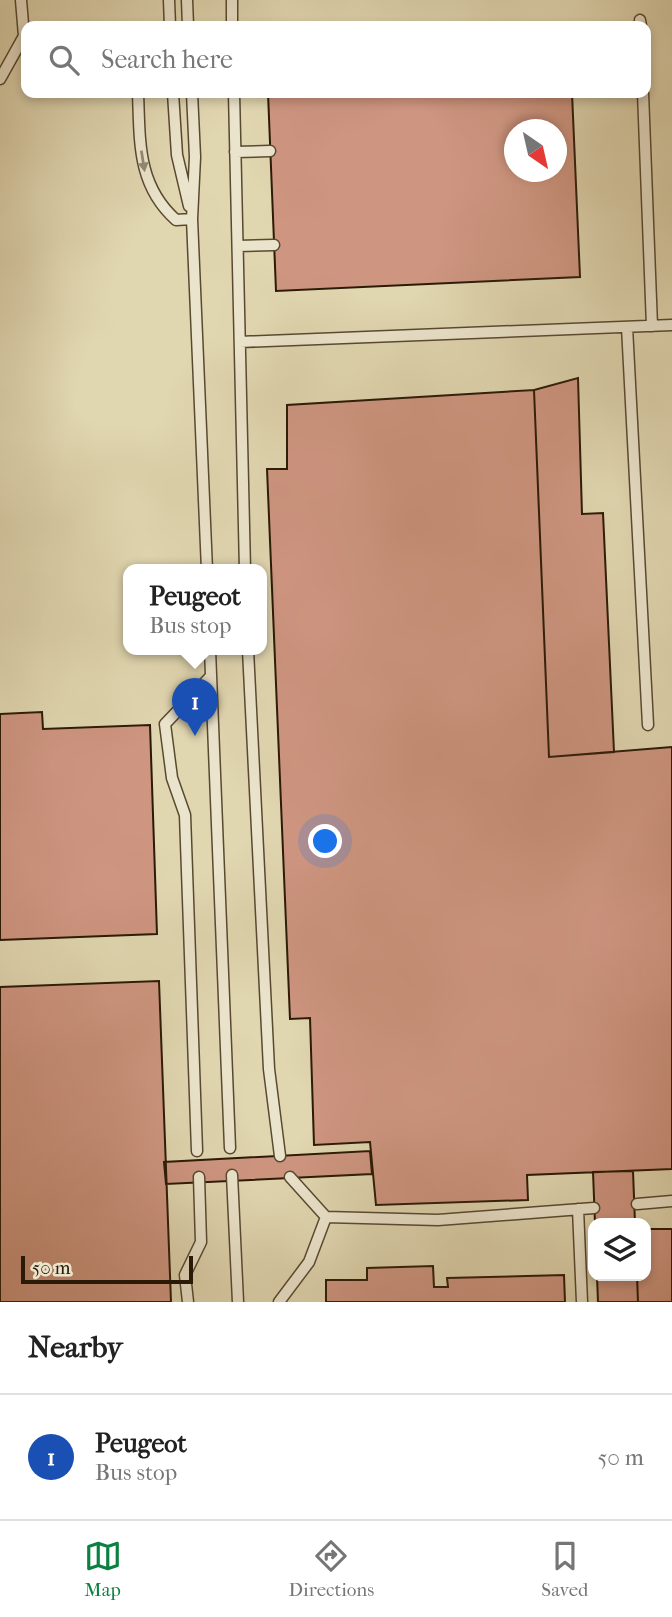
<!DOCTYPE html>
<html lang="en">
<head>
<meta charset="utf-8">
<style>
  body { margin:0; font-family:"IM FELL French Canon",serif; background:#f6f6f6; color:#222 }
  .controls { position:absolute; right:21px; bottom:21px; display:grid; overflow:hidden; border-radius:14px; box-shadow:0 4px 10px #0003 }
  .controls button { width:63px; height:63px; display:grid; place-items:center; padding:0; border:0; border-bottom:2px solid #e0e0e0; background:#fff; color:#222; font:35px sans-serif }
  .compass { position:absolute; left:504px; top:119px; width:63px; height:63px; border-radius:50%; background:#fff; box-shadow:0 4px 10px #0003; rotate:146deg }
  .scale { position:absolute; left:21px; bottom:18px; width:172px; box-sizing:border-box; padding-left:7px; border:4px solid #2b1a06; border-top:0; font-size:19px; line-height:24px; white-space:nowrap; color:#2b1a06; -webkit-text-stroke:5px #ebe4cc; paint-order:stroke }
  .you { position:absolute; left:326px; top:842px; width:24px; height:24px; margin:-18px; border:5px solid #fff; border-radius:50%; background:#1a73e8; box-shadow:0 0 0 10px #1a73e833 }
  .badge { display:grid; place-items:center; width:46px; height:46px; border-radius:50%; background:#0b8043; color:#fff; font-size:23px; font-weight:700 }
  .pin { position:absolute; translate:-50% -58px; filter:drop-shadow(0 2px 4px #0008) }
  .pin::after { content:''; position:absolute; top:37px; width:24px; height:21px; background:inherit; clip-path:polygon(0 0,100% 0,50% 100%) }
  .popup { position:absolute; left:123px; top:564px; width:144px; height:91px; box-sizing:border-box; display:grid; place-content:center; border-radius:14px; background:#fff; filter:drop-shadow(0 2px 5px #0005); font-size:23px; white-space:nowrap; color:#767676 }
  .popup b { font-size:26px; color:#222 }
  .popup::after { content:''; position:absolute; left:50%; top:100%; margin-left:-14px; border:14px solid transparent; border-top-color:#fff }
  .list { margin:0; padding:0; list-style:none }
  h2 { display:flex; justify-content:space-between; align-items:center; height:91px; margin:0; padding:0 28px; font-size:30px }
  h2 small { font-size:23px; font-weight:400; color:#767676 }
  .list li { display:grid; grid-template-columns:46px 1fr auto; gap:21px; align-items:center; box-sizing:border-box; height:126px; padding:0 28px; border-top:2px solid #e0e0e0 }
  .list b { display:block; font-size:26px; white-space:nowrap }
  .list p { margin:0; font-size:23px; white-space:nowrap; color:#767676 }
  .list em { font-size:23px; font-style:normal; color:#767676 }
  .icon { flex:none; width:38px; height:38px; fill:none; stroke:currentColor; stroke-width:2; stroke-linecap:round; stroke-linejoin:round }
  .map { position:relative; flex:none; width:672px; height:1302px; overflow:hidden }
  .search { position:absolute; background:#fff; box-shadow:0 4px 10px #0003; left:21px; right:21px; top:21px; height:77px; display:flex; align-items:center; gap:18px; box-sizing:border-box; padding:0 24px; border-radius:14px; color:#767676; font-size:26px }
  .sheet { height:217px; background:#fff }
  nav { display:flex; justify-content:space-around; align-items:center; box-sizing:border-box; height:98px; border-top:2px solid #e0e0e0; background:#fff; font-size:19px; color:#767676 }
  nav a { display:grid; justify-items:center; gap:4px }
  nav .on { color:#0b8043 }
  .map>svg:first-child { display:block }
  .building { fill:#ce9580; stroke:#2b1a06; stroke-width:2; fill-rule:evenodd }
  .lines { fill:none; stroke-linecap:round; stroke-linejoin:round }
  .lane-casing { stroke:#584930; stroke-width:13 }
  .lane { stroke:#ebe4cc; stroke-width:10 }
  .oneway { fill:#958973 }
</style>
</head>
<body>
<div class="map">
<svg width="672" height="1302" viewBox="0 0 672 1302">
  <rect width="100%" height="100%" fill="#e0d6b0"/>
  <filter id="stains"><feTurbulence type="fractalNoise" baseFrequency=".00286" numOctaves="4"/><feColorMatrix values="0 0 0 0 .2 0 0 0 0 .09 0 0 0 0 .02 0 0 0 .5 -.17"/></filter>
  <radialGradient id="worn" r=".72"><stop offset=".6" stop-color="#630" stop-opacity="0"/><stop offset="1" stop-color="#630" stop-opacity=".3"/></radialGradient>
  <path class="building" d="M268,93H572L580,277L276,291ZM514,130H556V172H514Z
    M578,378L582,514L603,513L614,752L549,757L534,390Z
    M534,390L549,757L672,747V1169L527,1175L528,1200L376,1205L370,1142L314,1145L310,1018L290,1019L267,469H287V405Z
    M42,712L43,729L150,725L157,934L0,940V714Z
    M159,981L171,1302H0V987Z
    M370,1151L372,1174L166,1184L164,1162Z
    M633,1171L635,1223H595L593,1172Z
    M646,1229H672V1302H638L637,1276H646Z
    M433,1266L434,1287H448L447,1278L564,1275L565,1302H326V1280H367V1268Z
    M597,1276H637L638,1302H598Z"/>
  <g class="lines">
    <defs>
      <path id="lane" d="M169,0L170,26
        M187,0L188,26
        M232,0V26
        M640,20L641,26
        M0,79L24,36L21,0
        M138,93C140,142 137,185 176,220L192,219
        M173,93L177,155L189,206
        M192,93L195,157L192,219L207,570
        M234,93L245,570
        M643,93L652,326
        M235,152L270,151
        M238,246L274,245
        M627,327L648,725
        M240,342L672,325
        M210,650L230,1148
        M248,650L269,1069L280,1156
        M197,1151L185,815L172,778L165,724L211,676
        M232,1175L238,1302
        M290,1177L326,1217
        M637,1204L672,1201
        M578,1209L582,1302
        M188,1302L185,1275L201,1242L199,1177
        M279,1302L309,1262L326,1217L438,1220L594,1208"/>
    </defs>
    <use href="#lane" class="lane-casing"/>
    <use href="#lane" class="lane"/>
  </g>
  <defs><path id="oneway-solid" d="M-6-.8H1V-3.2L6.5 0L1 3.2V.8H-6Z" transform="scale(1.75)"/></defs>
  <use class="oneway" href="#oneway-solid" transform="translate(143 161) rotate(81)"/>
  <rect width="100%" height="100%" filter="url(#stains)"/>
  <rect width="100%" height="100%" fill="url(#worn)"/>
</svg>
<div class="controls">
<button><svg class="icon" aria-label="layers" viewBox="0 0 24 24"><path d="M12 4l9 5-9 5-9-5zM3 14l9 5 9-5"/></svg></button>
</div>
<svg class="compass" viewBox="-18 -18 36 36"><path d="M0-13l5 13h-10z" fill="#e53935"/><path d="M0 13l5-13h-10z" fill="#767676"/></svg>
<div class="scale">50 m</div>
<div class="you"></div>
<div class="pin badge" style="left:195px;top:736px;background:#1a4fb4">1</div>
<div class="popup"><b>Peugeot</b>Bus stop</div>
<div class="search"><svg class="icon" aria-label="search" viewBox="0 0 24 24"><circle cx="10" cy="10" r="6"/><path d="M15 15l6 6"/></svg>Search here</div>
</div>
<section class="sheet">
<h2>Nearby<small></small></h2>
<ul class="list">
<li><span class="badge" style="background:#1a4fb4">1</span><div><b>Peugeot</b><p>Bus stop</p></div><em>50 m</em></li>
</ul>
</section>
<nav>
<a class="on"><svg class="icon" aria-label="map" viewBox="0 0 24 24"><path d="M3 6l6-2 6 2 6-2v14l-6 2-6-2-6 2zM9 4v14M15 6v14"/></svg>Map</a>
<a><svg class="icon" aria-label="directions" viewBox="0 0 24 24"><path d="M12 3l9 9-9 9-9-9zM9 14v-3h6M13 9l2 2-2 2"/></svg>Directions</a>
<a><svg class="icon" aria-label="saved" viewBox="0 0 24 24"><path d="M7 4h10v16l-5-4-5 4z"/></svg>Saved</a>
</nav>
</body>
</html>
